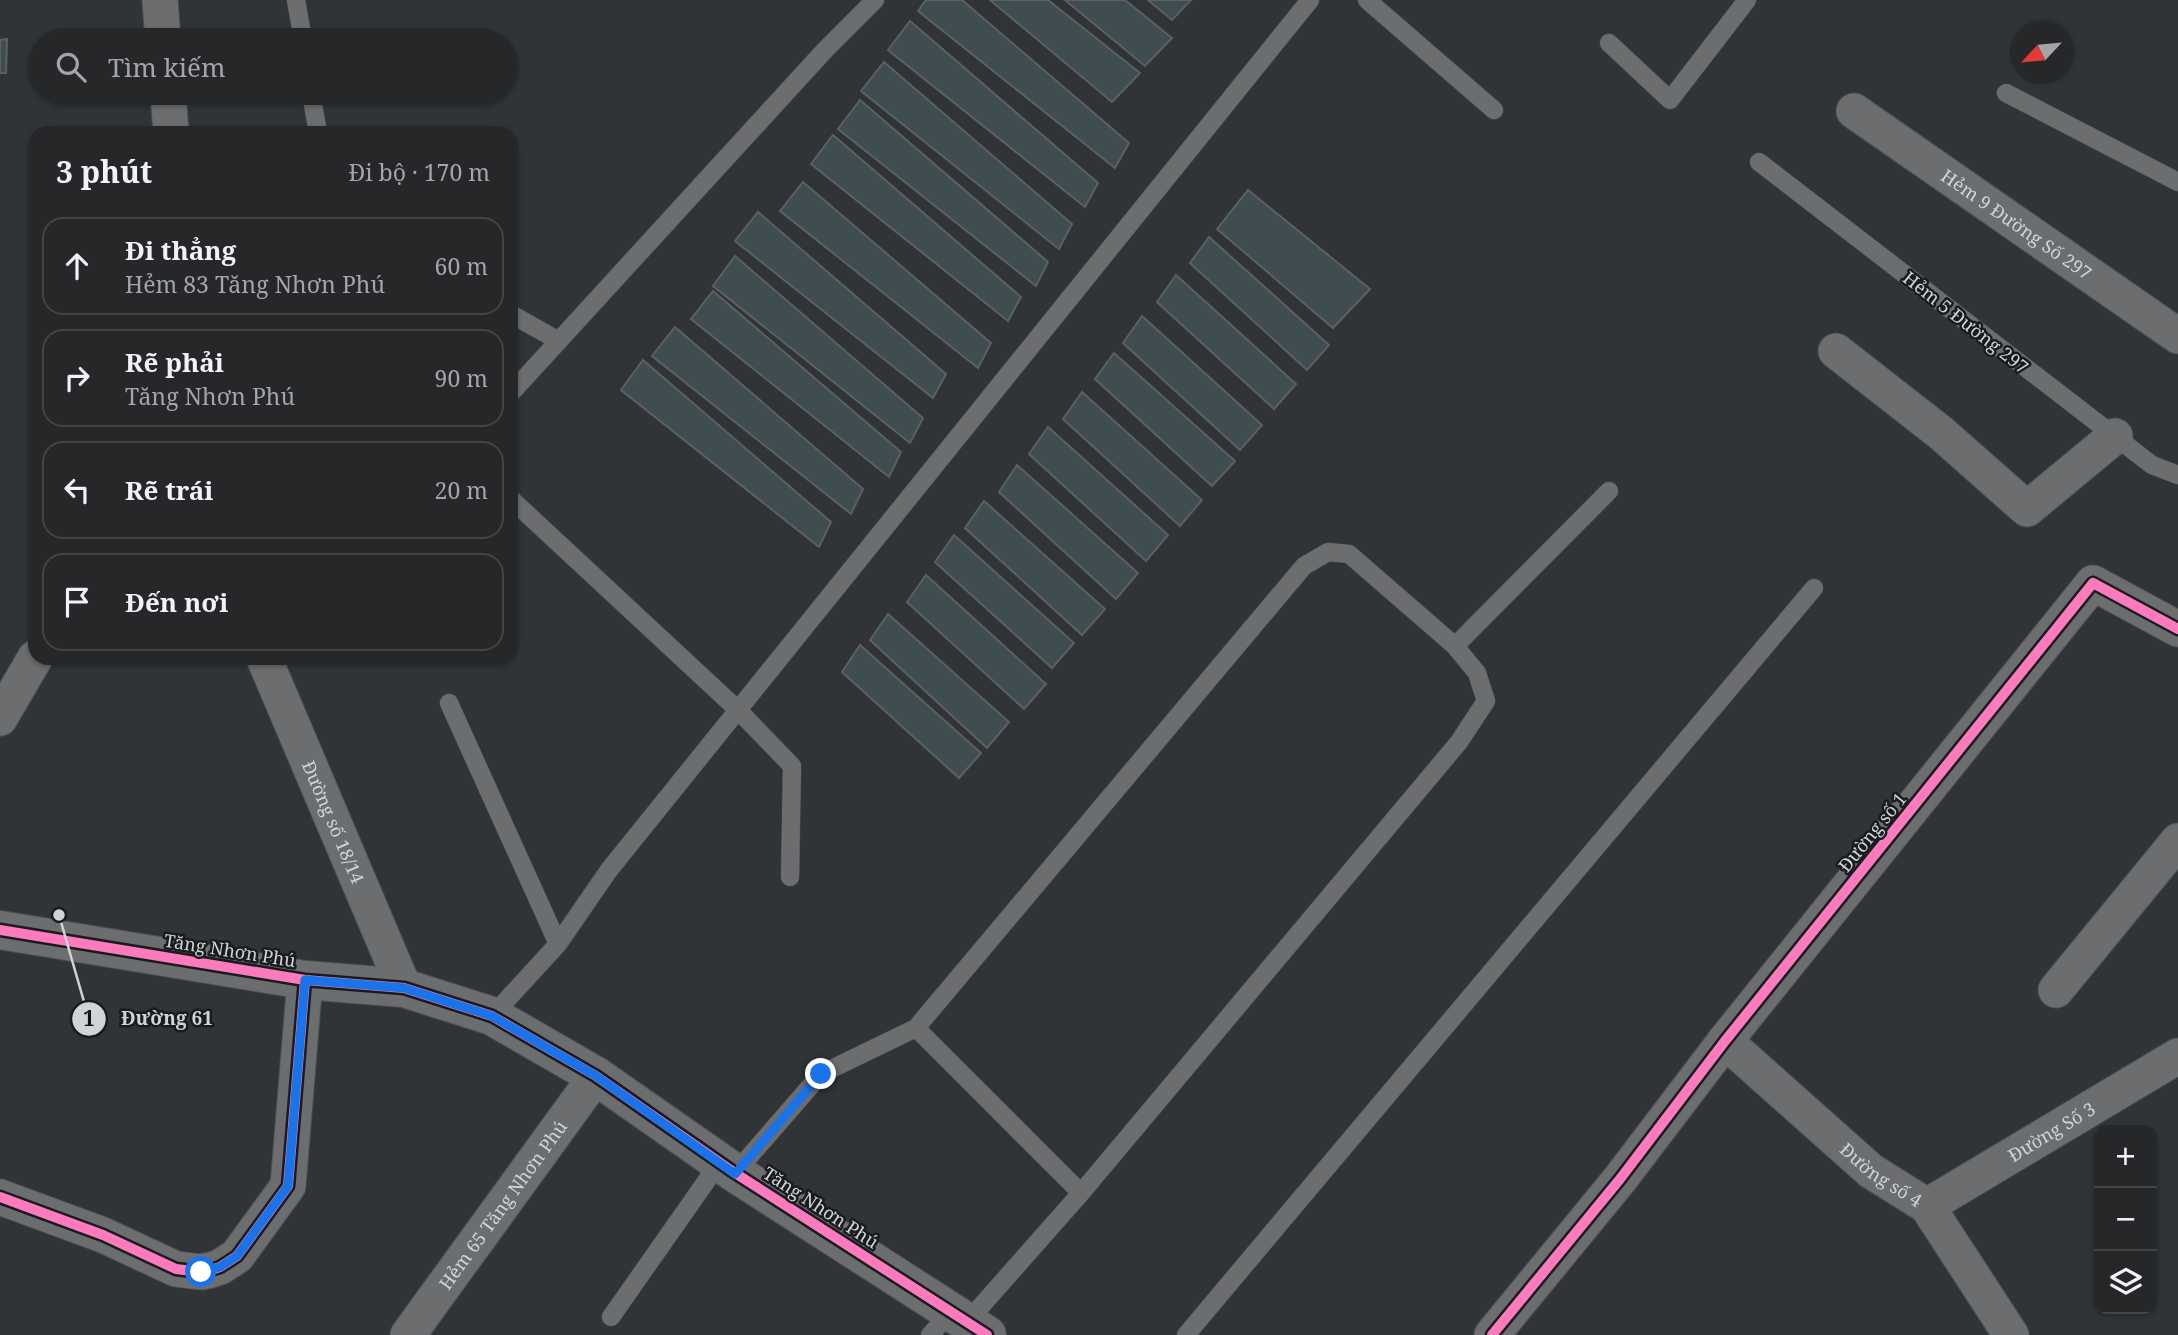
<!DOCTYPE html>
<html lang="vi">
<head>
<meta charset="utf-8">
<style>
  body { margin:0; font-family:"Noto Serif",serif; background:#313335; color:#f1f3f6 }
  .controls { position:absolute; right:21px; bottom:21px; display:grid; overflow:hidden; border-radius:14px; box-shadow:0 2px 5px #0004 }
  .controls button { width:63px; height:63px; display:grid; place-items:center; padding:0; border:0; border-bottom:2px solid #424446; background:#252729; color:#f1f3f6; font:35px sans-serif }
  .compass { position:absolute; left:2010px; top:21px; width:63px; height:63px; border-radius:50%; background:#252729; box-shadow:0 2px 5px #0004; rotate:244deg }
  .stop { position:absolute; width:21px; height:21px; margin:-16px; border:5px solid #1a73e8; border-radius:50%; background:#fff }
  .stop.end { background:#1a73e8; border-color:#fff; box-shadow:0 2px 7px #0008 }
  .list { margin:0; padding:0; list-style:none }
  h2 { display:flex; justify-content:space-between; align-items:center; height:91px; margin:0; padding:0 28px; font-size:30px }
  h2 small { font-size:23px; font-weight:400; color:#a3a5a8 }
  .list li { display:grid; grid-template-columns:46px 1fr auto; gap:21px; align-items:center; box-sizing:border-box; height:98px; margin:0 14px 14px; padding:0 14px; border:2px solid #424446; border-radius:21px }
  .list b { display:block; font-size:26px; white-space:nowrap }
  .list p { margin:0; font-size:23px; white-space:nowrap; color:#a3a5a8 }
  .list em { font-size:23px; font-style:normal; color:#a3a5a8 }
  .icon { flex:none; width:38px; height:38px; fill:none; stroke:currentColor; stroke-width:2; stroke-linecap:round; stroke-linejoin:round }
  .map { position:relative; flex:none; width:2178px; height:1335px; overflow:hidden }
  .search { position:absolute; background:#252729; box-shadow:0 2px 5px #0004; left:28px; top:28px; width:490px; height:77px; display:flex; align-items:center; gap:18px; box-sizing:border-box; padding:0 24px; border-radius:38px; color:#a3a5a8; font-size:26px }
  .panel { position:absolute; background:#252729; box-shadow:0 2px 5px #0004; left:28px; top:126px; width:490px; height:539px; border-radius:21px }
  .map>svg:first-child { display:block }
  .building { fill:#3f4c50; stroke:#5c6062; stroke-width:2 }
  .lines { fill:none; stroke-linecap:round; stroke-linejoin:round }
  .lane-casing { stroke:#4d5153; stroke-width:19 }
  .street-casing { stroke:#4d5153; stroke-width:37 }
  .secondary-casing { stroke:#4d5153; stroke-width:40 }
  .lane { stroke:#6b6d6f; stroke-width:18 }
  .street { stroke:#6b6d6f; stroke-width:35 }
  .secondary { stroke:#6b6d6f; stroke-width:38 }
  .cycleway-casing { stroke:#191c1e; stroke-width:15 }
  .cycleway { stroke:#fd7abc; stroke-width:10 }
  .route { stroke:#1a73e8; stroke-width:9 }
  .labels { text-anchor:middle; dominant-baseline:central; stroke-width:5; stroke-linejoin:round; paint-order:stroke }
  .street-label { font-size:18px; fill:#d0d4d8; stroke:#191c1e }
  .leader { fill:none; stroke:#d0d4d8; stroke-width:2.5 }
  .callout-dot { fill:#d0d4d8; stroke:#191c1e; stroke-width:2.5 }
  .mark-label { font-size:21px; text-anchor:middle; font-weight:bold; fill:#111 }
  .callout-label { font-size:19px; text-anchor:middle; font-weight:bold; fill:#d0d4d8; stroke:#191c1e; stroke-width:5; stroke-linejoin:round; paint-order:stroke }
</style>
</head>
<body>
<div class="map">
<svg width="2178" height="1335" viewBox="0 0 2178 1335">
  <rect width="100%" height="100%" fill="#313437"/>
  <path class="building" d="M926,0H962L1129,143L1115,168L918,11Z
    M990,0H1048L1140,73L1112,102Z
    M1065,0H1125L1172,38L1145,66Z
    M1148,0H1191L1172,20Z
    M910,21L1098,183L1085,207L888,50Z
    M7,39L6,73H0V40Z
    M884,62L1072,224L1059,249L861,91Z
    M860,100L1048,262L1036,286L838,129Z
    M833,135L1021,297L1008,321L811,164Z
    M803,182L991,343L978,368L780,211Z
    M1248,190L1370,289L1333,328L1217,229Z
    M758,212L946,374L933,398L735,241Z
    M1209,237L1329,345L1307,370L1190,263Z
    M735,256L923,418L910,443L713,286Z
    M1176,275L1296,384L1274,409L1157,302Z
    M713,291L901,452L889,477L691,319Z
    M1142,316L1262,425L1240,450L1123,343Z
    M675,327L863,489L851,514L652,356Z
    M1114,353L1235,461L1212,486L1095,379Z
    M643,360L831,522L819,547L621,390Z
    M1082,392L1202,500L1180,526L1063,419Z
    M1048,427L1168,535L1146,561L1029,454Z
    M1017,465L1138,573L1116,599L999,492Z
    M984,501L1105,609L1082,635L965,528Z
    M954,535L1074,643L1052,668L935,562Z
    M926,575L1046,684L1024,709L907,602Z
    M888,614L1009,722L987,748L870,640Z
    M860,645L981,753L959,778L842,672Z"/>
  <g class="lines">
    <defs>
      <path id="lane" d="M296,0L303,40
        M1367,0L1494,110
        M1609,43L1670,100L1747,0
        M311,93L318,133
        M2006,93L2178,182
        M1759,162L2152,465L2178,475
        M511,314L559,341
        M511,393L825,50L875,0
        M511,499L738,710L792,766L790,877
        M1455,646L1609,491
        M449,703L558,944
        M492,1016L558,944L609,870L1310,0
        M916,1028L1081,1193
        M735,1173L821,1074L916,1028L1304,566L1328,552L1349,554L1455,646L1477,673L1486,701L1459,742L1081,1193L967,1322
        M611,1317L719,1163
        M930,1335L951,1312
        M1186,1335L1814,588"/>
      <g id="street">
        <path d="M160,0L163,40"/>
        <path d="M168,93L171,133"/>
        <path id="s1" d="M1854,111L2178,336"/>
        <path d="M1836,351L1941,433L2027,509L2115,436"/>
        <path id="s2" d="M264,658L404,988"/>
        <path d="M0,718L35,658"/>
        <path d="M2056,990L2178,841"/>
        <path id="s3" d="M1725,1041L1871,1171L1927,1206L2011,1335"/>
        <path d="M0,1197L103,1235L176,1269L201,1272L211,1270L220,1267L237,1256L288,1186L305,980"/>
        <path id="s4" d="M1927,1206L2178,1056"/>
        <path id="s5" d="M408,1335L596,1076"/>
        <path d="M1492,1335L1620,1179L1725,1041L2093,583L2178,629"/>
      </g>
      <path id="secondary" d="M0,930L305,980L404,988L492,1016L596,1076L735,1173L987,1335"/>
    </defs>
    <use href="#lane" class="lane-casing"/>
    <use href="#street" class="street-casing"/>
    <use href="#secondary" class="secondary-casing"/>
    <use href="#lane" class="lane"/>
    <use href="#street" class="street"/>
    <use href="#secondary" class="secondary"/>
    <defs>
      <path id="cycleway" d="M0,930L305,980L404,988L492,1016L596,1076L735,1173L987,1335
        M0,1197L103,1235L176,1269L201,1272L211,1270L220,1267L237,1256L288,1186L305,980
        M1492,1335L1620,1179L1725,1041L2093,583L2178,629"/>
    </defs>
    <use href="#cycleway" class="cycleway-casing"/>
    <use href="#cycleway" class="cycleway"/>
  </g>
  <g class="lines">
    <path class="route" d="M201,1272L220,1267L237,1256L288,1186L305,980L404,988L492,1016L596,1076L735,1174L821,1074"/>
  </g>
  <g class="labels">
    <g class="street-label">
      <text stroke="none"><textPath href="#s1" startOffset="198">Hẻm 9 Đường Số 297</textPath></text>
      <text transform="translate(1966 322) rotate(38)">Hẻm 5 Đường 297</text>
      <text stroke="none"><textPath href="#s2" startOffset="178">Đường số 18/14</textPath></text>
      <text transform="translate(1872 832) rotate(-51)">Đường số 1</text>
      <text transform="translate(230 950) rotate(9)">Tăng Nhơn Phú</text>
      <text stroke="none"><textPath href="#s4" startOffset="145">Đường Số 3</textPath></text>
      <text stroke="none"><textPath href="#s3" startOffset="206">Đường số 4</textPath></text>
      <text stroke="none"><textPath href="#s5" startOffset="161">Hẻm 65 Tăng Nhơn Phú</textPath></text>
      <text transform="translate(821 1207) rotate(33)">Tăng Nhơn Phú</text>
    </g>
  </g>
  <path class="leader" d="M59 915L89 1019"/>
  <g class="callout-dot">
    <circle cx="59" cy="915" r="7"/>
    <circle cx="89" cy="1019" r="18"/>
  </g>
  <g class="mark-label">
    <text x="89" y="1026">1</text>
  </g>
  <g class="callout-label">
    <text x="167" y="1025">Đường 61</text>
  </g>
</svg>
<div class="controls">
<button>+</button>
<button>−</button>
<button><svg class="icon" aria-label="layers" viewBox="0 0 24 24"><path d="M12 4l9 5-9 5-9-5zM3 14l9 5 9-5"/></svg></button>
</div>
<svg class="compass" viewBox="-18 -18 36 36"><path d="M0-13l5 13h-10z" fill="#e53935"/><path d="M0 13l5-13h-10z" fill="#a3a5a8"/></svg>
<div class="stop" style="left:201px;top:1272px"></div>
<div class="stop end" style="left:821px;top:1074px"></div>
<div class="search"><svg class="icon" aria-label="search" viewBox="0 0 24 24"><circle cx="10" cy="10" r="6"/><path d="M15 15l6 6"/></svg>Tìm kiếm</div>
<section class="panel">
<h2>3 phút<small>Đi bộ · 170 m</small></h2>
<ul class="list">
<li><svg class="icon" aria-label="ahead" viewBox="0 0 24 24"><path d="M12 20V5M6 11l6-6 6 6"/></svg><div><b>Đi thẳng</b><p>Hẻm 83 Tăng Nhơn Phú</p></div><em>60 m</em></li>
<li><svg class="icon" aria-label="right" viewBox="0 0 24 24"><path d="M7 20v-9h11M14 6l5 5-5 5"/></svg><div><b>Rẽ phải</b><p>Tăng Nhơn Phú</p></div><em>90 m</em></li>
<li><svg class="icon" aria-label="left" viewBox="0 0 24 24"><path d="M17 20v-9H6M10 6l-5 5 5 5"/></svg><div><b>Rẽ trái</b></div><em>20 m</em></li>
<li><svg class="icon" aria-label="arrive" viewBox="0 0 24 24"><path d="M6 21V4h12l-3 4 3 4H6"/></svg><div><b>Đến nơi</b></div></li>
</ul>
</section>
</div>
</body>
</html>
